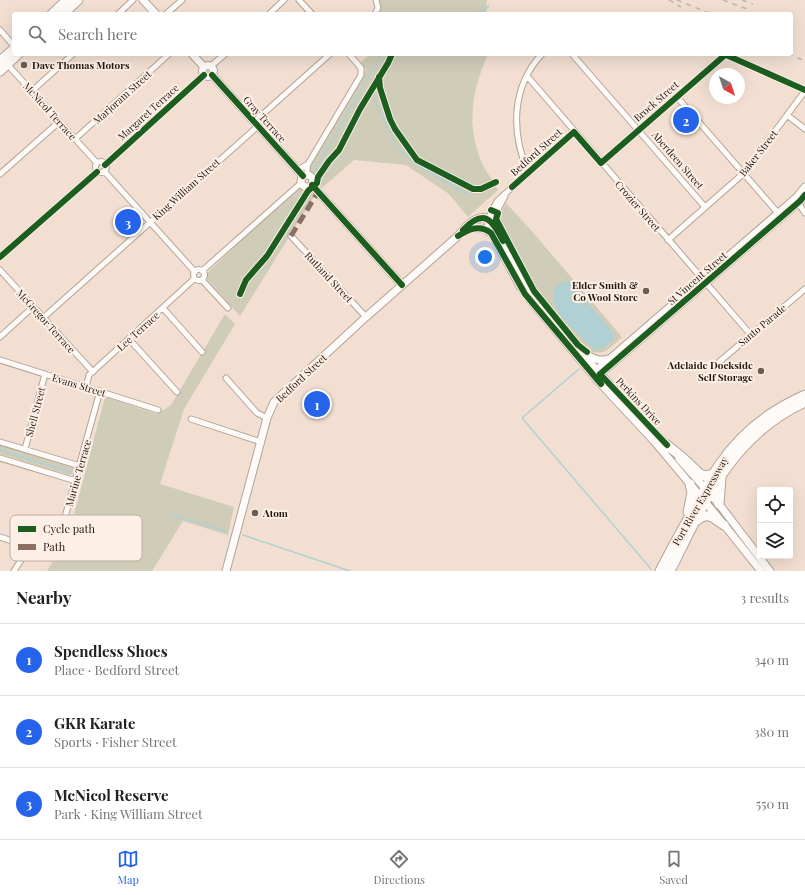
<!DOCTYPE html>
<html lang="en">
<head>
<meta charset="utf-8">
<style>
  body { margin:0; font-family:"Playfair Display",serif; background:#f2f2f2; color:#202124 }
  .controls { position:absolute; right:12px; bottom:12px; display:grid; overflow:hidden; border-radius:4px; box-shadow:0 4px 16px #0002 }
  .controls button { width:36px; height:36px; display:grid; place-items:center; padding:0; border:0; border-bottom:1px solid #e0e0e0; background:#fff; color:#202124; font:20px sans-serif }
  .compass { position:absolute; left:709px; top:68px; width:36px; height:36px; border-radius:50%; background:#fff; box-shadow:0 4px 16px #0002; rotate:141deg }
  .you { position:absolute; left:485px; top:257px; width:14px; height:14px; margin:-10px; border:3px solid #fff; border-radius:50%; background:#1a73e8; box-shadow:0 0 0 6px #1a73e833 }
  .badge { display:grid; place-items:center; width:26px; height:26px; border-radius:50%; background:#2563eb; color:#fff; font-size:13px; font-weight:700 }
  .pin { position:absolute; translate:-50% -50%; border:2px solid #fff; box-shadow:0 1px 4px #0006 }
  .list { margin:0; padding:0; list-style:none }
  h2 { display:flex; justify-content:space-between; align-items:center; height:52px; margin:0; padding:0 16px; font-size:17px }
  h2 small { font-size:13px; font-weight:400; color:#757577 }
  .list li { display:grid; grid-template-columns:26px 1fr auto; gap:12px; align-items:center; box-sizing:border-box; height:72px; padding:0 16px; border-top:1px solid #e0e0e0 }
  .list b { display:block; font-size:15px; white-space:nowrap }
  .list p { margin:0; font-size:13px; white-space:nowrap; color:#757577 }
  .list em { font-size:13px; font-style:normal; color:#757577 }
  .icon { flex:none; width:22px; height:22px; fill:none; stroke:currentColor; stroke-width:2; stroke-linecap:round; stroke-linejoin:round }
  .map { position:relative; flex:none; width:805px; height:571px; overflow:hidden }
  .search { position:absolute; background:#fff; box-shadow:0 4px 16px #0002; left:12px; right:12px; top:12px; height:44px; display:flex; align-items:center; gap:10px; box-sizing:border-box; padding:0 14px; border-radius:4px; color:#757577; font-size:15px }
  .sheet { height:268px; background:#fff }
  nav { display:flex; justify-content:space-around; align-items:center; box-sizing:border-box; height:56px; border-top:1px solid #e0e0e0; background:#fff; font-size:11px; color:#757577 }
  nav a { display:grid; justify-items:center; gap:2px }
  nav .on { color:#2563eb }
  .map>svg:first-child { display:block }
  .green { fill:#cfccb8 }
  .water { fill:#b1d0d3 }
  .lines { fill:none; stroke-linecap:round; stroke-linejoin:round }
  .stream { stroke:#b1d0d3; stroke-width:1.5 }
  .street-casing { stroke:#b2a499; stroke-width:7 }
  .secondary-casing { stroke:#b2a499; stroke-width:9 }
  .highway-casing { stroke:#b2a499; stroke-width:11 }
  .street { stroke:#fdfaf8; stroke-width:5 }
  .secondary { stroke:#fdfaf8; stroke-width:7 }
  .highway { stroke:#fdfaf8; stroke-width:9 }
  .rail { stroke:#bcb7b4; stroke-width:1.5; stroke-dasharray:5 5; stroke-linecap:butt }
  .quiet { stroke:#8d6e63; stroke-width:5; stroke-dasharray:10 5; stroke-linecap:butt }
  .cycleway-casing { stroke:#fdefe5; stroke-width:8 }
  .cycleway { stroke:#1b5e20; stroke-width:6 }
  .poi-dot { fill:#6b5d52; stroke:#fdefe5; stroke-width:1.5 }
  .labels { text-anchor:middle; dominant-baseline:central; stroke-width:4; stroke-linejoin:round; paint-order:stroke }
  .poi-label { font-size:10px; font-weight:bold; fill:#23170e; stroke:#fdefe5; text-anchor:start }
  .street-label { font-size:10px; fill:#23170e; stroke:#fdefe5 }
  .key { fill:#fdefe5; stroke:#bcaea4; stroke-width:1 }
  .key-label { font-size:11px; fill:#23170e }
</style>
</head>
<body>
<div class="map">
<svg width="805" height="571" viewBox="0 0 805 571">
  <rect width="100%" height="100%" fill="#f2dfd1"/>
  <path class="green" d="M378,0H487L486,14H378L380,9Z
    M370,54H488C472,91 466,122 481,161C485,171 493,180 498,190L468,217L449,194L406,165L354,160L322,188L307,171L366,70L361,62Z
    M300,185L311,188L315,195L240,316L206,278L207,273Z
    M506,203L530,229L622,337C606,352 602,359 581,345L541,298L529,282L498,220L501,212Z
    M129,207L142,223L127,237L113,222Z
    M225,314L235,324L184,409L160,484L234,507L228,535L183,521L152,571H47L69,534L105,397L157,414L171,405Z
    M0,444L74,467L73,474L69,475L0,454Z"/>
  <path class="water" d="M569,282L610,329L613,335V340L602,349H594C582,338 546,309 554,291C555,288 558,285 560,283Z"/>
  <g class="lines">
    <path class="stream" d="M477,14L487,8L489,6
      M374,99L398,149L416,164L467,194
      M313,174L380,57
      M592,352L594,349
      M579,369L522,418L651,569
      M0,450L71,472
      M171,515L225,531
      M243,535L350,571"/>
    <defs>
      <path id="street" d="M299,0L312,14
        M118,14L133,0
        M166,14L182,0
        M269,14L284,0
        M375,14L378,8L376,0
        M0,30L14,46
        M572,54L705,207
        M724,54L805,90
        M6,63L97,163
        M211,66L225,54
        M527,76L751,335
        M32,91L73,54
        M677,97L778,213
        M787,115L805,129
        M254,122L330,54
        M75,139L169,54
        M95.5 167a5.5 5.5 0 1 1 11 0a5.5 5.5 0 1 1-11 0Z
        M601,163L725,55
        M308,164L361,75V68L349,54
        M105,165L204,75
        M298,170L308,164L307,168V175
        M104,171L195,272
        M528,172C511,133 511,87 542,54
        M0,174L59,122
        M800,201L799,204L805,213
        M490,224L505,196
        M487,230L488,219L497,201L574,132
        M291,236L366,317
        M668,240L744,173L805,91
        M0,257L97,172
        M193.5 275a5.5 5.5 0 1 1 11 0a5.5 5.5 0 1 1-11 0Z
        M0,270L93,372
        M202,271L301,183
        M202,280L228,308
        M163,308L202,352
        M43,318L258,126
        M0,337L33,307
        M129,339L177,392
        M0,360L158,410
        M719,362L805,289
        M226,378L257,413L267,418
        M86,387L89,375L194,279
        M191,419L261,442
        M0,442L80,466
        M25,449L45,374
        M0,458L76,481
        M0,537L43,551C53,551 56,542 60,535L100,391
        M14,571L23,557L27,546"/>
      <path id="secondary" d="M143,0L156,14
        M192,54L204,67
        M202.5 71a5.5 5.5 0 1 1 11 0a5.5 5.5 0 1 1-11 0Z
        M212,75L303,176
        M301 181a6 6 0 1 1 12 0a6 6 0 1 1-12 0Z
        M312,185L402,285
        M464,232C473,226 483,226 492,234L520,286L532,302L600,383L654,441L721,521
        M584,354C593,358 599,362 608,359
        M595,373L600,367L611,358L797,197L805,187
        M596,375L600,374L800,201L805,195
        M679,459L719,504L770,571
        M725,526L761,571
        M226,571L267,418L274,402L366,317L458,236C467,225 481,209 493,223L521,276L532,294L593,366L670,449"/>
      <path id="highway" d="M52,14L67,0
        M63,14L78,0
        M0,61L14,49
        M0,71L18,54
        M667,445L683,458L700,474L705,476L713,474
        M719,504L721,478
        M688,512L692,493L690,484
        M696,521C709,511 711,517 724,525
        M660,571C672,548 684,525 697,504C705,490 711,476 720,464C741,433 771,410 805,395
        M670,571C705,502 730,437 805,402"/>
    </defs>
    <use href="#street" class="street-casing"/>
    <use href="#secondary" class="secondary-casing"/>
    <use href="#highway" class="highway-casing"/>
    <use href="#street" class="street"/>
    <use href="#secondary" class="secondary"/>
    <use href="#highway" class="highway"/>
    <path class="rail" d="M669,0L681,7
      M677,0L711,14
      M723,0L750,10
      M742,0L753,4
      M788,54L805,61"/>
    <path class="quiet" d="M291,236L318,192"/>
    <defs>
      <path id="cycleway" d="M724,54L805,90
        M212,75L303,176
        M379,77L380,88L390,119L395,129L417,160L473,189H481L496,182
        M105,165L204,75
        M312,185L402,285
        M512,187L574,132L601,163L725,55
        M491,210L498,213L496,219L534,291L578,345L587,352
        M463,230C484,208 492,219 503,241
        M458,236C469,229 480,224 491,233L525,294L601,384
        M0,257L97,172
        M240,294L246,280L267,256L308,191L317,183L318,177L329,161L339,150L360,109L388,63L392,54
        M667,445L600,374L800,201L805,195"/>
    </defs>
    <use href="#cycleway" class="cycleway-casing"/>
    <use href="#cycleway" class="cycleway"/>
  </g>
  <g class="poi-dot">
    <circle cx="24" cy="65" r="4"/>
    <circle cx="646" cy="291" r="4"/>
    <circle cx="761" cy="371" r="4"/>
    <circle cx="255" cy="513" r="4"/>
  </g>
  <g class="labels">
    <g class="poi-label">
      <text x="32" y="65">Dave Thomas Motors</text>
      <text x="638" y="285" text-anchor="end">Elder Smith &amp;<tspan x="638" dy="12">Co Wool Store</tspan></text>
      <text x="753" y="365" text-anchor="end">Adelaide Dockside<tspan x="753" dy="12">Self Storage</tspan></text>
      <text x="263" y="513">Atom</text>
    </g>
    <g class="street-label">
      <text transform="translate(122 97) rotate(-42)">Marjoram Street</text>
      <text transform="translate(656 101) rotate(-41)">Brock Street</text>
      <text transform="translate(50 111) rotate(48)">McNicol Terrace</text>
      <text transform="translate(148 112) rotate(-42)">Margaret Terrace</text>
      <text transform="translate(265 119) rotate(48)">Gray Terrace</text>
      <text transform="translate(536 152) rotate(-42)">Bedford Street</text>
      <text transform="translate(758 153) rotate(-52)">Baker Street</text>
      <text transform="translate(678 160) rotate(49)">Aberdeen Street</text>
      <text transform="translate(186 189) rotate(-42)">King William Street</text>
      <text transform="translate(638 206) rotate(49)">Crozier Street</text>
      <text transform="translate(329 277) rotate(47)">Rutland Street</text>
      <text transform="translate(697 278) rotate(-41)">St Vincent Street</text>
      <text transform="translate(46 321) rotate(48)">McGregor Terrace</text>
      <text transform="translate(762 325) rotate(-40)">Santo Parade</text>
      <text transform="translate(138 331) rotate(-42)">Lee Terrace</text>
      <text transform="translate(301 378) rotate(-43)">Bedford Street</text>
      <text transform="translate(79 385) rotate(17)">Evans Street</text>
      <text transform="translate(639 401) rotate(47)">Perkins Drive</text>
      <text transform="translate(35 412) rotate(-75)">Shell Street</text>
      <text transform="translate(78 473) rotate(-74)">Marine Terrace</text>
      <text transform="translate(700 501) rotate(-60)">Port River Expressway</text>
    </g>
  </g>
  <rect x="10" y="515" width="132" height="46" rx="6" class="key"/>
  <rect x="18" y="526" width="18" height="6" fill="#1b5e20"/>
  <rect x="18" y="544" width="18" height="6" fill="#8d6e63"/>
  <g class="key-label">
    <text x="43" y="533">Cycle path</text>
    <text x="43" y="551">Path</text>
  </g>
</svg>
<div class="controls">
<button><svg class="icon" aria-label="locate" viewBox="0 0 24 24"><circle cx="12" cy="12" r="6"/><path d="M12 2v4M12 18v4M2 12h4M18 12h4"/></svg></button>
<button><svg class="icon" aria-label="layers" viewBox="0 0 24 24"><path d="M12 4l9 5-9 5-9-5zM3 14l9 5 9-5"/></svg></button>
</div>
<svg class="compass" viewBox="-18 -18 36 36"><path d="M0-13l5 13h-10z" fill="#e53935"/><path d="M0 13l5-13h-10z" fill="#757577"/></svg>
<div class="you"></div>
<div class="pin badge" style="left:317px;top:404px">1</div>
<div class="pin badge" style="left:686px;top:120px">2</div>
<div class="pin badge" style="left:128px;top:222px">3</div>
<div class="search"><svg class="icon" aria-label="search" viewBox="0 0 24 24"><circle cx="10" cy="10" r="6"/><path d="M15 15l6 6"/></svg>Search here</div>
</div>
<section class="sheet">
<h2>Nearby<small>3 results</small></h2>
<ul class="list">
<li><span class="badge">1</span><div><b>Spendless Shoes</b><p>Place · Bedford Street</p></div><em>340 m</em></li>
<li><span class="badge">2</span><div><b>GKR Karate</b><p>Sports · Fisher Street</p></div><em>380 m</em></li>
<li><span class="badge">3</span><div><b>McNicol Reserve</b><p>Park · King William Street</p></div><em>550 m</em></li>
</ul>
</section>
<nav>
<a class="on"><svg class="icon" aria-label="map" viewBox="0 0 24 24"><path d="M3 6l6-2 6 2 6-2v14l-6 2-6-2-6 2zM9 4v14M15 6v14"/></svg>Map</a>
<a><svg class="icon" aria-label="directions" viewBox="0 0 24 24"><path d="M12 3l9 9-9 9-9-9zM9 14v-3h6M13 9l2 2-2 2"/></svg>Directions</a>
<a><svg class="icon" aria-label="saved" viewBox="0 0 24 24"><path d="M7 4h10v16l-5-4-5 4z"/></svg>Saved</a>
</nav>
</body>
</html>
